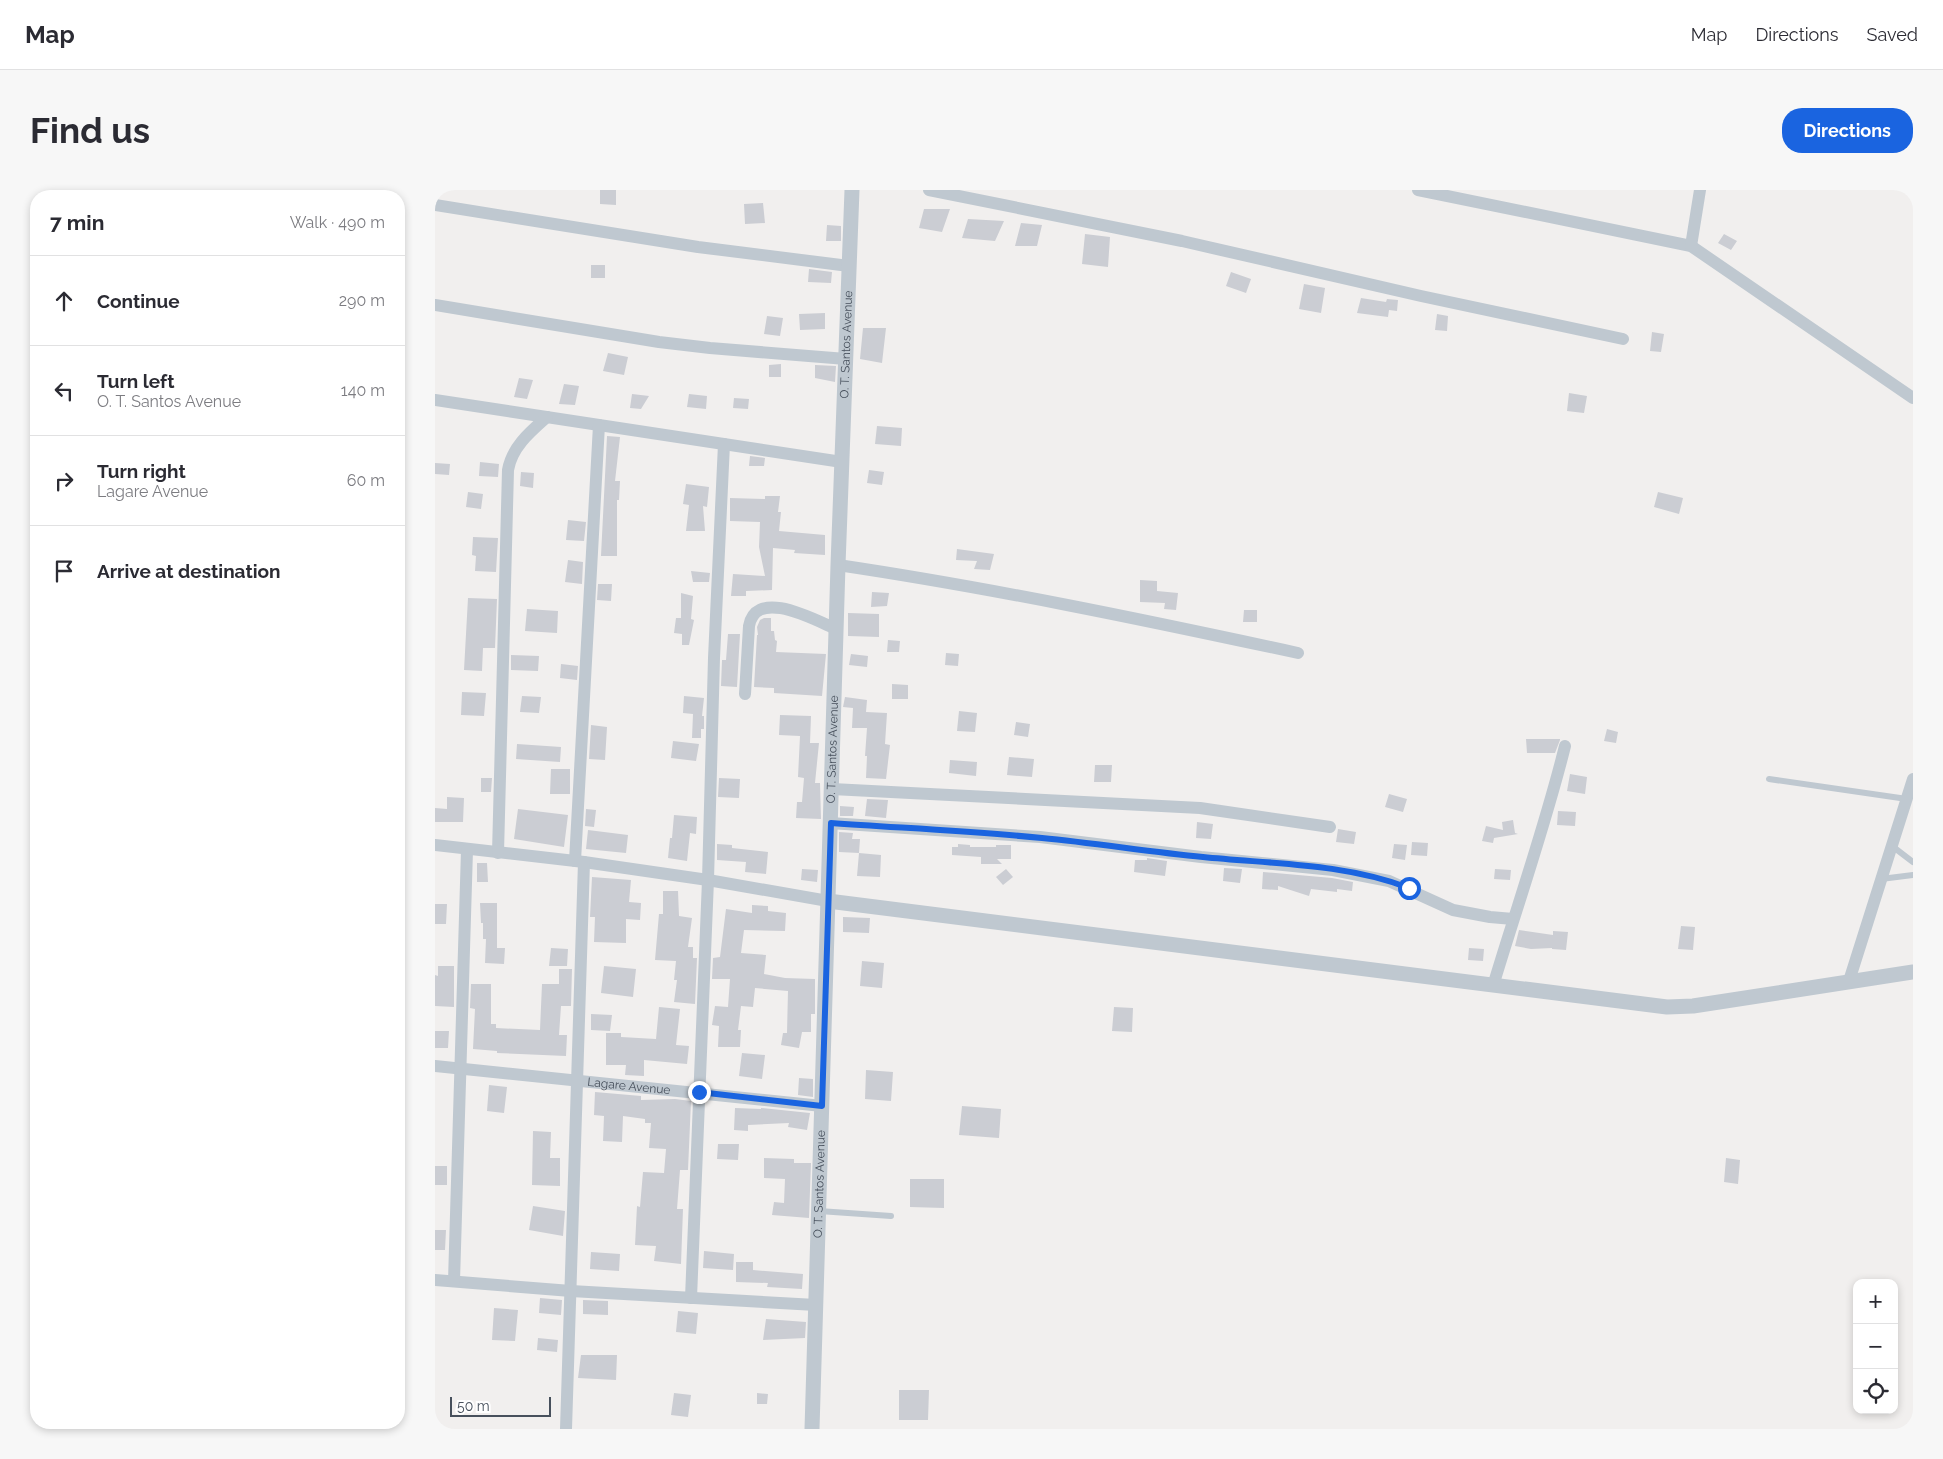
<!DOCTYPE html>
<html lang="en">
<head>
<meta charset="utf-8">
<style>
  body { margin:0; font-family:Raleway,sans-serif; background:#f7f7f7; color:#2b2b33 }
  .controls { position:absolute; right:15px; bottom:15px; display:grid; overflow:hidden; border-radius:10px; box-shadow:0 2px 8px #0003 }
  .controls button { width:45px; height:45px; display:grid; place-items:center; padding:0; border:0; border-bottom:1px solid #e1e1e2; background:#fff; color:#2b2b33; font:25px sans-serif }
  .scale { position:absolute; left:15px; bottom:12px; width:101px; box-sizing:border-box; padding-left:5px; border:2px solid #47505c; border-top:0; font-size:14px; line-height:18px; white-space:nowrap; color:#47505c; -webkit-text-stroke:4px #fff; paint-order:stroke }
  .stop { position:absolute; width:15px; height:15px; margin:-11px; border:4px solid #1a64e0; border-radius:50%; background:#fff }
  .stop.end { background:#1a64e0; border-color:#fff; box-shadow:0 1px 5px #0008 }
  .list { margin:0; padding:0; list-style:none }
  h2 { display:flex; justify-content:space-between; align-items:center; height:65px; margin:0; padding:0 20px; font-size:21px }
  h2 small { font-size:16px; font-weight:400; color:#7c7c81 }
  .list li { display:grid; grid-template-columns:32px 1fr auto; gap:15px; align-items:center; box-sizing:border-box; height:90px; padding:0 20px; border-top:1px solid #e1e1e2 }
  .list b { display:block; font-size:19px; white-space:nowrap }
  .list p { margin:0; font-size:16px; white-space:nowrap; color:#7c7c81 }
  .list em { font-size:16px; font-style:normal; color:#7c7c81 }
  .icon { flex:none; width:28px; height:28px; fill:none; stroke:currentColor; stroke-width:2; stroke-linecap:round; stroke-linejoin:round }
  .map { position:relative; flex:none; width:1478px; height:1239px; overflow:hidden; border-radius:20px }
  header { display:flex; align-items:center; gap:30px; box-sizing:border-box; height:70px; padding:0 25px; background:#fff; border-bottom:1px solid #e1e1e2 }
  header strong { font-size:24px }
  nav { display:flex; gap:28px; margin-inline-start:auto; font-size:18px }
  .intro { display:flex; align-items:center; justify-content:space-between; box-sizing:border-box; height:120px; padding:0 30px }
  h1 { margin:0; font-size:35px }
  .button { padding:12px 22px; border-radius:20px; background:#1a64e0; color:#fff; font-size:18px; font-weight:700 }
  main { display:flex; gap:30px; padding:0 30px }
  aside { flex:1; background:#fff; border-radius:20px; box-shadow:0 2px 8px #0003 }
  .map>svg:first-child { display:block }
  .building { fill:#cbcdd3 }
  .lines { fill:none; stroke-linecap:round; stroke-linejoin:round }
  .service { stroke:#bfc8d0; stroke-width:6 }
  .minor { stroke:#bfc8d0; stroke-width:12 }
  .tertiary { stroke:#bfc8d0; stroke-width:15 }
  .route { stroke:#1a64e0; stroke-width:6 }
  .labels { text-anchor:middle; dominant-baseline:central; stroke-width:5; stroke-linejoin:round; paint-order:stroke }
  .street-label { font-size:12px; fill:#47505c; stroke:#fff }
</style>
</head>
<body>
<header>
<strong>Map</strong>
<nav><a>Map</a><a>Directions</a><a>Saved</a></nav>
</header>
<div class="intro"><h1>Find us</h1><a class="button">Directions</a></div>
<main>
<aside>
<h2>7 min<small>Walk · 490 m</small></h2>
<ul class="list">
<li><svg class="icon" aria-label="ahead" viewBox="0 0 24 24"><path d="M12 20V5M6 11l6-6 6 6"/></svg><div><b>Continue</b></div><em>290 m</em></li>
<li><svg class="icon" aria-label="left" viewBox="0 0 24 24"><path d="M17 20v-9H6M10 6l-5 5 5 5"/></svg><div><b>Turn left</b><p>O. T. Santos Avenue</p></div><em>140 m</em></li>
<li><svg class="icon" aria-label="right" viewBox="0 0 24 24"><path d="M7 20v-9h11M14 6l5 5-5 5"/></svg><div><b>Turn right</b><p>Lagare Avenue</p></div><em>60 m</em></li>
<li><svg class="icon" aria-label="arrive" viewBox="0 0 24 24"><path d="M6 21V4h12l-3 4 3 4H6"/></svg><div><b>Arrive at destination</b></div></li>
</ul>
</aside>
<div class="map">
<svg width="1478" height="1239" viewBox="0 0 1478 1239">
  <rect width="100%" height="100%" fill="#f1efee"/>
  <path class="building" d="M165,0H181V15L165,14Z
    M328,13L330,33L310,34L309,14Z
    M489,19H515L507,42L484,38Z
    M533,29L569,31L560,51L527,48Z
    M586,33L607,35L602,56H580Z
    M392,35L406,36V51H391Z
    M650,44L675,47L673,77L647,74Z
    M1289,44L1302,51L1296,60L1283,53Z
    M156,75H170V88H156Z
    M374,79L397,82L396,93L373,92Z
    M796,82L816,89L811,103L791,96Z
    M869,94L890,98L886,123L864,119Z
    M926,108L951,112L952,109L963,110L962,121L954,120L953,127L922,123Z
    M390,123V139L365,140L364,124Z
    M1002,124L1013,126L1012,141L1000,140Z
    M332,126L348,128L345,146L329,144Z
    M428,138H451L447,173L425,169Z
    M1217,142L1229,144L1226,162L1215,161Z
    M173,163L193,167L189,185L168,181Z
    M346,174V187H334V175Z
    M380,175L401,176L400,192L380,188Z
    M84,188L98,190L92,209L79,207Z
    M129,194L144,196L140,215L124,214Z
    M1134,203L1152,206L1149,223L1132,221Z
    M197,204L214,206L206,219L195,218Z
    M254,204L272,206L271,219L252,217Z
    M299,208L314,209L313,219L298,218Z
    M442,236L467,238L466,256L440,254Z
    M172,246L185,247L180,291H185L184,310H182V366H166Z
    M315,266L330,268L329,276H314Z
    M45,272L64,274L63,287L44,286Z
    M0,273L15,274L14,285L0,284Z
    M434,280L449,282L447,295L432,293Z
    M86,282L99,283L98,298L85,296Z
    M251,294L274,297L272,317L268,316L270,341H251L254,315L248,314Z
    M33,302L48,304L46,319L31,317Z
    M1223,302L1248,308L1244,324L1219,317Z
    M330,306H345L343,322H346L344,341L390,345V365L359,363L360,360L338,358L337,400L311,401V406H296L298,384L330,386L324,357L325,332L295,331V308L330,309Z
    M133,330L151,332L149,351L131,350Z
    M38,347L63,348L61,382L40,381L41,366L37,365Z
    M522,359L559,364L555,380L539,379L542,371L521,370Z
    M133,370L148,372L147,394L130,392Z
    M256,381L275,383L274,392H258Z
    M705,390L722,391V401L743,403L741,420L729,419L730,413L705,412Z
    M163,394H177L176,411L162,410Z
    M437,402L454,403L452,416L436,417Z
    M246,403L258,406L256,429L259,430L254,455H247V444L239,443L241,428H246Z
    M33,408L62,409L60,458H48L47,481L29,480Z
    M92,419L123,421L122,443L90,441Z
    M809,420H822V432H808Z
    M413,423L444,424V447L413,446Z
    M329,428H336V441H339L340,450L342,451L341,462L391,464L387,506L339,503V498L319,497L322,445H323L322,437L325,430Z
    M293,444H305L302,497L286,496L287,470H291Z
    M453,450L465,451L464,462H452Z
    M511,463L524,464L523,476L510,475Z
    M416,464L433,466L432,477L414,475Z
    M76,465L104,466L103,481L76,480Z
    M126,474L143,476L142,490L125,488Z
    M457,494L473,495V509H457Z
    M27,502L51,503L49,526L26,525Z
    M87,506L106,507L104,523L85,522Z
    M249,506L269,508L267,526H269V539H266V548H257L258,524L248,523Z
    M410,507L432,510L431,522L452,523L450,554L455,555L451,589L431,588L432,566H430L432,538H417L418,518L408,517Z
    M524,521L542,523L540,542L522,541Z
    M345,525L376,526L375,553H384L380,593H385L386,629L361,628L362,612H367L369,588L363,587L365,546L344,545Z
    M581,532L595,534L593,547L579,545Z
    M156,535L172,537L170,570L154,569Z
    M1172,539L1183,542L1181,553L1169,551Z
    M1091,549H1125V550L1120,563H1092Z
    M238,551L264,554L261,571L236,568Z
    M82,554L126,557L125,572L81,569Z
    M574,567L599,569L597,587L572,585Z
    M515,570L542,572L541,586L514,583Z
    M660,575H677L676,592H659Z
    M116,579H135V604H115Z
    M1135,584L1152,587L1150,604L1132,601Z
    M46,588H57L56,602H46Z
    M284,588L305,589L304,608L283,607Z
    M954,604L972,609L968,622L950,617Z
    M12,607L29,608L28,632H0V618L12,619Z
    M432,609L453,610L451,628L430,626Z
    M405,616L419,617L418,626H405Z
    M83,619L133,625L129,657L79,649Z
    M151,619L161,620L159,637L150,636Z
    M1123,621L1141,622L1140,636L1122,635Z
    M239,625L262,627L261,644L255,643L252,671L233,668L235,648H237Z
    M1078,630L1080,643L1083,644L1059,648L1058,653L1047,651L1051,636L1068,640L1067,632Z
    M762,632L778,634L776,649L761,648Z
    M903,639L921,642L919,654L901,652Z
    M153,640L193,645L191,663L151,659Z
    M404,642L418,643L417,649H425L424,663L404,662Z
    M977,652L993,653L992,666L976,665Z
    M282,654L297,655V658L333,662L331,684L310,682L311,672L282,670Z
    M523,654L535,655V657H561V655H576V669H562L567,674H546V667L517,665V657H523Z
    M959,654L972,655L970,670L957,668Z
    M424,663L446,665L445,687L422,686Z
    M712,668L732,671L730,686L699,682L700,670H712Z
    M42,673H52L53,692H42Z
    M789,678L807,679L805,693L788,691Z
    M367,679L383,680L382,692L366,690Z
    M571,679L578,687L568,695L561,687Z
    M1060,679L1076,680L1075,690L1059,689Z
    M828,682L897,688L918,692L917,701L902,699V702L876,699L874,706L843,696V700L827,699Z
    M157,687L196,690L194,712L206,713L205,730L191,729V753L159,752L160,727H155Z
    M228,701H243L244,726L257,728L253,757H258V768H262L260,814L239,812L242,790H239L241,771L220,770L224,724H228Z
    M45,713H62V758H70L69,774L50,773L51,749H48V733H46Z
    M0,714H12L11,734H0Z
    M317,715L333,716V721L351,723L350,741L309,740L306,763L331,765L329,784L350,788L380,789V824H376V842H367L364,858L346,855L348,843H352L353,801L320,798L318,817L306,816L303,840H306L305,857H283L284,836L277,835L280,816L293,817L295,789H277L278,768L285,767L291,719L317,723Z
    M408,727L435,728L434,743L408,742Z
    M1246,736L1260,737L1258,760L1243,759Z
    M1084,740L1118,745V741L1133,742L1131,760L1117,759V758L1096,759L1080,756Z
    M116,758L133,759L132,776H114Z
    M1034,758L1049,759L1048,771L1033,770Z
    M427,771L449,773L447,798L425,796Z
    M3,776H19V817L0,816V785L3,786Z
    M169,776L201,779L198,807L166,803Z
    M124,779H137L136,816H126L124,845H132L131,866L62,863V861L38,859L40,819L35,818L36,794H56V834H61V838L105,840L107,794H124Z
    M224,817L245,819L241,855L254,856L252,874L209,870V886L190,885L191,875H171V843H186V847L221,849Z
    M679,817L698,818L697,842L677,841Z
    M156,824L177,825L175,841L156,840Z
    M0,841H14L13,858H0Z
    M307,863L330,865L327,889L304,886Z
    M431,880L458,882L456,911L430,909Z
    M364,888L378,889V907L363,905Z
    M54,895L72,897L69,923L52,921Z
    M160,902L206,906V910L240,909L256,911L253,980H245L242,1019H248L246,1074L219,1071L221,1056L200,1055L202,1016L205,1017L208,982L229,983L231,959L214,958L216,933H210V929L188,926L187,952L168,951L169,926L159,925Z
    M527,916L566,919L564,948L524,945Z
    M300,918L326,919V918L375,923L372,940L353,937L354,933L313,935V941L299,940Z
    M98,941L116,942L115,968H125V996L97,995Z
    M283,954H304L303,970L282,969Z
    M329,968L359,969V973H376L374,1028L337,1025L339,1012L349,1013L350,989L329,988Z
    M1291,968L1305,970L1303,994L1289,992Z
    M0,976H12V995H0Z
    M475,989H509V1018L475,1017Z
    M98,1016L130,1021L128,1046L94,1040Z
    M0,1040H11L10,1060H0Z
    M269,1061L299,1064L298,1080L268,1078Z
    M156,1062L185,1064L184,1081L155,1079Z
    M301,1072H318V1080L368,1084L367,1099L332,1097L333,1093L301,1092Z
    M105,1108L127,1110L126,1125L104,1123Z
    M148,1110L173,1111V1125L148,1124Z
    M59,1118L83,1120L80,1151L57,1150Z
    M243,1121L263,1123L261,1144L241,1142Z
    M331,1129L371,1132L370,1148L328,1150Z
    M103,1148L123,1150L122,1162L102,1160Z
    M146,1165H182L181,1190L143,1188Z
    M464,1200H494L493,1230H464Z
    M239,1203L256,1205L253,1227L236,1225Z
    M322,1203L333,1204L332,1214H322Z"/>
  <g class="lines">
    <path class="service" d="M1334,589L1472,609
      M1457,656L1478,672
      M1446,689L1478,685
      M384,1021L456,1026"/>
    <g class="minor">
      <path d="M494,0L747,51L986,106L1188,149"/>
      <path d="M983,0L1256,56L1478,208"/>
      <path d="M0,15L263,57L414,76"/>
      <path d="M1256,56L1265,0"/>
      <path d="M0,115L224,152L275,158L411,169"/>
      <path d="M0,210L407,272"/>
      <path d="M403,375C557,398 710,430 863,463"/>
      <path d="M310,504L314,436C321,397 380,430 401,439"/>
      <path d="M397,599L765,618L895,637"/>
      <path d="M395,633L605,647L766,667L898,680L954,691L1018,720L1055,727L1078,729"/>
      <path d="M0,655L149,672L273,690L393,711"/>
      <path d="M63,663L73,280C77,257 95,242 112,227"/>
      <path d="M140,671L164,235"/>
      <path d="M1414,791L1478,589"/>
      <path d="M1058,796C1082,716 1110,637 1130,556"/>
      <path id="s1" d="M0,876L387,916"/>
      <path d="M0,1090L136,1101L381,1115"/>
      <path d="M19,1091L32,660"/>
      <path d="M256,1108L273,690L279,468L289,254"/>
      <path d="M131,1239L149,672"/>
    </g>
    <g class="tertiary">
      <path d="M393,711L1232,817L1258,816L1478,782"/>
      <path id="s2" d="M377,1239L403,375L417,0"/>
    </g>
  </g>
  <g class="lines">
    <path class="route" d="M264,902L387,916L396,633C466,638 537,641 607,648C661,653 714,662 768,667C836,674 909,673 974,698"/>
  </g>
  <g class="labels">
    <g class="street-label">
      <text stroke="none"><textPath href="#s2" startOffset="1085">O. T. Santos Avenue</textPath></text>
      <text stroke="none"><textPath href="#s2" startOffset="680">O. T. Santos Avenue</textPath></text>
      <text stroke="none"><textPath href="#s1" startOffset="195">Lagare Avenue</textPath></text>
      <text stroke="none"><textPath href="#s2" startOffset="245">O. T. Santos Avenue</textPath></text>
    </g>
  </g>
</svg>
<div class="controls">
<button>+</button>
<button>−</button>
<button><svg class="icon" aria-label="locate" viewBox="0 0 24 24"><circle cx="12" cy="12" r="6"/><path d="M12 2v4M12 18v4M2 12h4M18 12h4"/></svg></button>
</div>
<div class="scale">50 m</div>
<div class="stop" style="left:974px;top:698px"></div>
<div class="stop end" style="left:264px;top:902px"></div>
</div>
</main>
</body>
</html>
